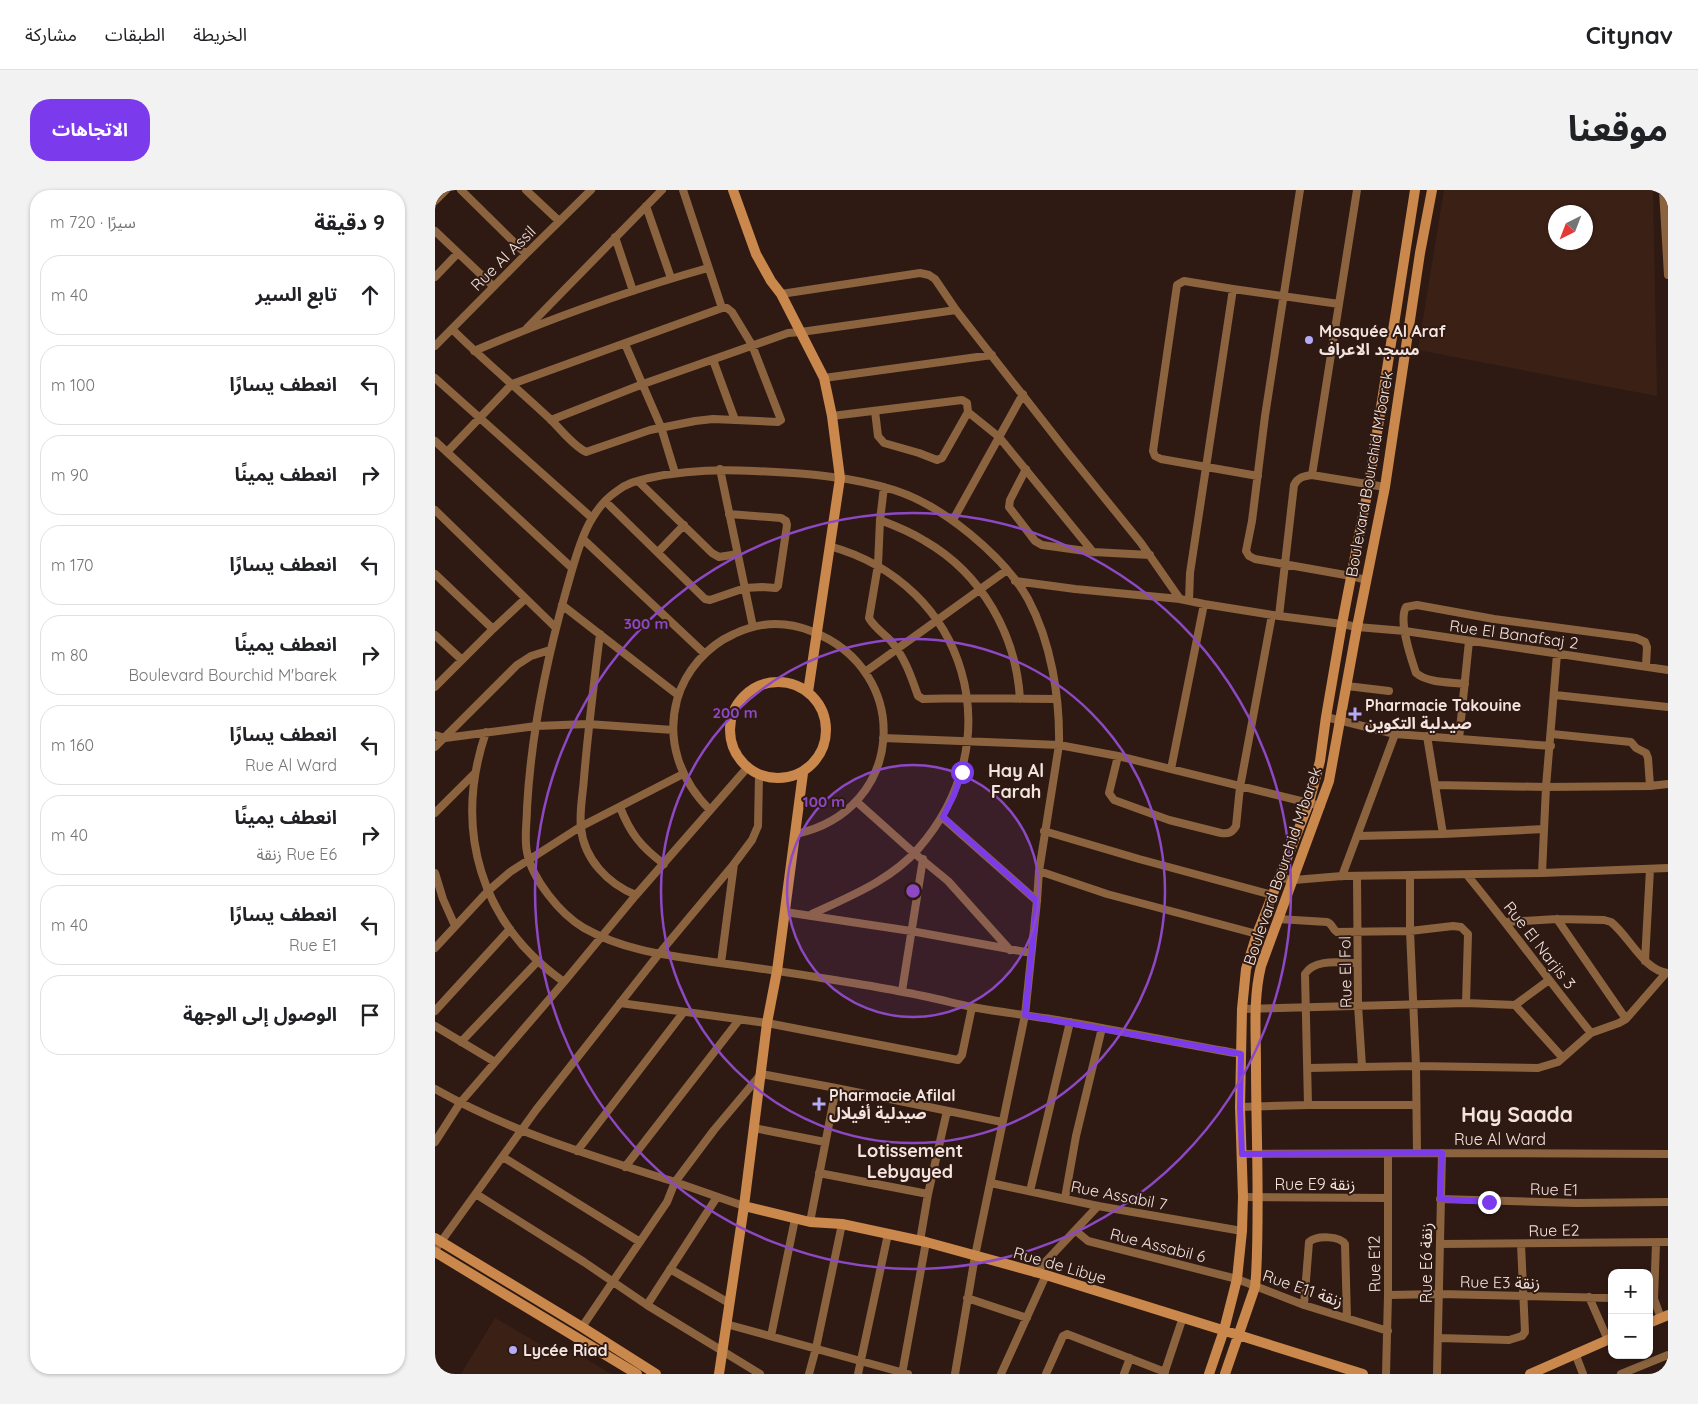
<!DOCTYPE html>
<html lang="ar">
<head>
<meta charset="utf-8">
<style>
  body { margin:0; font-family:Quicksand,"Noto Sans Arabic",sans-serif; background:#f2f2f2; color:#202124; direction:rtl }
  .controls { position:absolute; right:15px; bottom:15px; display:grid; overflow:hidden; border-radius:10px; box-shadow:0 1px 4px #0004 }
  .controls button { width:45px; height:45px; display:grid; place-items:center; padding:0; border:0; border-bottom:1px solid #e0e0e0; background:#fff; color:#202124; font:25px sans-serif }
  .compass { position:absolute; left:1113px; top:15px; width:45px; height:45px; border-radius:50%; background:#fff; box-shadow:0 1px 4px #0004; rotate:222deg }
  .stop { position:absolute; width:15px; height:15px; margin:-11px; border:4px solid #7c3aed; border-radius:50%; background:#fff }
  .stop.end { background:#7c3aed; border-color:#fff; box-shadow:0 1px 5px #0008 }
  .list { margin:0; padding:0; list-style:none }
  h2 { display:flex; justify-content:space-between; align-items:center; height:65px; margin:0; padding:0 20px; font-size:21px }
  h2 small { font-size:16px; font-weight:400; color:#757577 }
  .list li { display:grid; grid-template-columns:32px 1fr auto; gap:15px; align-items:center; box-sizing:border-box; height:80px; margin:0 10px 10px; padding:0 10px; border:1px solid #e0e0e0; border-radius:20px }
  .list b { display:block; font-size:19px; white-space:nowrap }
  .list p { margin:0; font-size:16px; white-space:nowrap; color:#757577 }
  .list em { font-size:16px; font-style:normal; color:#757577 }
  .icon { flex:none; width:28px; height:28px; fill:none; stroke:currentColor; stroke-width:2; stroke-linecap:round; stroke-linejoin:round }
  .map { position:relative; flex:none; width:1233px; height:1184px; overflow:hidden; direction:ltr; border-radius:20px }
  header { display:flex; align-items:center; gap:30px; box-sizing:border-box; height:70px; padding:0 25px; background:#fff; border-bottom:1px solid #e0e0e0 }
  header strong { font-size:24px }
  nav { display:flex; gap:28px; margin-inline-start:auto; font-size:18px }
  .intro { display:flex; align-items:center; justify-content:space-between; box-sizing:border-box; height:120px; padding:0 30px }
  h1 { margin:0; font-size:35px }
  .button { padding:12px 22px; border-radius:20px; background:#7c3aed; color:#fff; font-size:18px; font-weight:700 }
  main { display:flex; gap:30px; padding:0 30px }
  aside { flex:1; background:#fff; border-radius:20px; box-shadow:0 1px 4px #0004 }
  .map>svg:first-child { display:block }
  .built { fill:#3b2016; fill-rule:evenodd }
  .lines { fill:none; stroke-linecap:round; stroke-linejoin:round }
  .street { stroke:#8c633f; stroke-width:8 }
  .secondary { stroke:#ca884c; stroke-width:10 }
  .route { stroke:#7c3aed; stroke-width:6 }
  .ring { fill:none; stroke:#8d48c4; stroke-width:2.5 }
  .poi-dot { fill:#b4acf9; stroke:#2f1a13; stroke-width:2 }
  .labels { text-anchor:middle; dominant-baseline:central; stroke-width:4; stroke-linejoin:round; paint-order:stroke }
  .street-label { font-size:16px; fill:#f3e4df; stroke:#2f1a13 }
  .poi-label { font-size:16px; font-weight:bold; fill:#f3e4df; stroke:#2f1a13; text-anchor:start }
  .neighbourhood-label { font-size:18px; font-weight:bold; fill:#f3e4df; stroke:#2f1a13 }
  .district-label { font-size:21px; font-weight:bold; fill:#f3e4df; stroke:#2f1a13 }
  .centre { fill:#8d48c4; stroke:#2f1a13; stroke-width:2.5 }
  .ring-label { font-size:15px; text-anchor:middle; font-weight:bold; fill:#8d48c4; stroke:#2f1a13; stroke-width:4; stroke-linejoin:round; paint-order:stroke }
</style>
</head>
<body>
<header>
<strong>Citynav</strong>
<nav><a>الخريطة</a><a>الطبقات</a><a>مشاركة</a></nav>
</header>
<div class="intro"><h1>موقعنا</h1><a class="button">الاتجاهات</a></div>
<main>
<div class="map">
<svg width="1233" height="1184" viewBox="0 0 1233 1184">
  <rect width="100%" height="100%" fill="#2f1a13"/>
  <path class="built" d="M1009,0H1218L1222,206L983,160ZM1120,22H1150V52H1120Z
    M60,1128L122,1164L128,1155L176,1184H26Z"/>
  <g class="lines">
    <path class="street" d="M26,0L91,64
      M91,0L124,31
      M248,0L287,118
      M865,0L830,226L817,331L811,361L814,366L820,369L916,386L931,390
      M1228,0L1233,85
      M0,11L11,0
      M211,16L236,88
      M0,41L58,96
      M180,47L198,101
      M0,87L23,63
      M346,104L485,83L494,85L500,89L521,120L633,263L706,353L745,409
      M92,138L227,0
      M190,154L226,237L240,283
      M0,156L91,64L156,0
      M39,161C115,129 194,100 273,78
      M278,170L300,230
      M0,188L157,328
      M389,188L557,165
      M533,222L564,247L658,362
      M397,226L527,210L532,213L533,222L507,268L502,270L484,263L449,253L443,246L440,221
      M116,230L208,194L353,143L366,142L521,120
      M0,251L137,378
      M12,262L77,194L287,118H292L297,122L317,155L346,230L343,232L278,229L260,231L215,240L151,262C137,255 125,238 114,228C82,198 48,170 17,139
      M285,279L318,437
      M591,279L575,310L574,317L600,351L607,355L658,362L715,365
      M877,285L922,0
      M823,286L726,269L720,266L718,261L742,95L749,91L798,99L904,114
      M203,291L277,363L284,367L303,364
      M449,297L445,330L443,375L434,428C439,437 449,444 456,451C470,468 476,486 483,506L488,509C533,507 577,509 621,509
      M170,311L270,409L275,410L310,398L327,397L341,398L343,396L352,335L351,331L346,328L294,324
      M0,320L120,437
      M445,330C461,336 476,342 490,351C547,384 581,444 585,509
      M518,330L588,204
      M148,349L270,464
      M223,362L249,335
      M0,384L58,439
      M580,391L640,399L745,409L769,414L844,426L907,434L922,437L970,441L1233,480
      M754,411L755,383L798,99
      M127,415L243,505
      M844,426L859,295C863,287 869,286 877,285L950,297
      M165,444C159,492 153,540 149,588C148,604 144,622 146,638C149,669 173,694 201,705
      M0,445L27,470
      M430,482L572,380
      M1030,494C1014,492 993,493 981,483C976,468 963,431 971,417L982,415L1059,429L1201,448L1210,452L1212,457L1211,476
      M912,496L954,501
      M0,497L58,439L90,409
      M1120,505L1233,517
      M891,527L960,544L1116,556
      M51,542C18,639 45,733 129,792
      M1117,544L1196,552L1201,558L1211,563L1213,568L1215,596
      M0,545L10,548L101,536L153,534L238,540
      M992,546L1008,644
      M448,548L624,555L683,566L886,616
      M1024,549L1034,451
      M0,557L82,475L96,466L115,460
      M683,566L674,603L679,610L734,630L786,643C793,644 797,643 801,636L805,597L837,425
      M736,579L769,414
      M1000,595L1111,597L1215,596L1233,594
      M422,612L479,663L513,691L575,760
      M185,617C195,643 206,657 229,674
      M275,620C245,590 231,551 242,510C250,481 272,456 299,444C324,432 351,431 376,441C480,481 470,621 361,644
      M0,623L39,584
      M507,627L602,711
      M609,641L704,669L837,705
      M922,646L1008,644L1109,639
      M604,681L672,704L822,744
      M0,683L8,709L20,736
      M1107,683L1111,597L1122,464
      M975,685V741L981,876L982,963
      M1032,685C1075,737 1114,791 1156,843
      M907,686L960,544
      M922,686L923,815L927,876
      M845,688L859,690L907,686L1107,683L1233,678
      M350,722L476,741L596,763
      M375,725C413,707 455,691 483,659C578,551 533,394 394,356
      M843,729L892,732C898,734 897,739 902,742L975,741L1018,736L1026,737L1033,744L1031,813
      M1122,729L1191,829
      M1071,732L1122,729L1169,730L1176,732C1194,746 1209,781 1233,783
      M0,758L53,701L75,682L145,637L248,584
      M1210,771L1215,679
      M286,773L299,674
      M467,801L488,669
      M185,813L332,833L523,870L527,865L537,817
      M1080,815L1127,867
      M807,819L1031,813L1080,815L1114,790
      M0,821L75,739
      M0,836L60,872
      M26,852L103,771
      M873,878L981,876L1103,878L1123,872L1156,843L1184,833L1191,829L1231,783
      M0,899C76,942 154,965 237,991C261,999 285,1008 309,1016
      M873,915L870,784C880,768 906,773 922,773
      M805,917L873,915H981
      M319,938L390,952
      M0,952L25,913L129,792L201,705L312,578
      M142,961L248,823
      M807,964L1007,963L1233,964
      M68,967L205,1052
      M190,977L304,830
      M384,983L493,1004
      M556,993L663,1016L807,1041
      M595,1001L635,832
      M41,1004L149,1072L212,1115L325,1184
      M808,1007L952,1008
      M630,1008L641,946L667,838
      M1005,1009L1141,1013L1233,1012
      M375,1032L401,898
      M641,1041L653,1051L802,1089L869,1115L953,1141
      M485,1051L493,1004L512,921
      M1221,1053L1219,1109L1226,1128
      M1005,1054L1233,1052
      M0,1060L101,920L223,765L299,674L317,650L323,636L324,585
      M235,1079L294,1113
      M600,1083L663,1016
      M953,1105L1005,1104L1177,1108
      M1154,1107L1173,1150
      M532,1108L592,1128
      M212,1115L282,1007
      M869,1115L874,1052C882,1045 905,1046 910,1054L912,1128
      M291,1134L473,1184
      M147,1137L232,1012L240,992L279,940L326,884L401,898L567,932
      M336,1146L360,1029
      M1004,1148L1074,1150L1087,1146L1090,1142L1086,1054
      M1140,1163L1148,1184
      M374,1184L381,1158L407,1034
      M423,1184L453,1044
      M467,1184L491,1052
      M520,1184L540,1066L590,825L602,711L604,681L624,555C625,507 616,452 593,409C579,384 557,362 535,344C512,325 487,309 459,300C414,286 366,283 319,281C283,279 250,280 214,288C202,291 192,293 182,301C173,307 164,317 158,327C146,345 137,380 131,401C111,472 96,544 92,618C92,632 89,648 92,662C97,689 125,724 149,738C191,762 238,766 285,773C317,777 349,782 381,787C410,792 439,796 468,802C491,806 514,812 537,817C569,823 601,826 633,832C691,842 748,854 806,864
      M566,1184L611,1085
      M611,1184L628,1146L632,1144L730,1182
      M689,1184L695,1168
      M729,1184L748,1127
      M951,1184L953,1105V964
      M1002,1184L1007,963
      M1186,1184L1233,1165"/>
    <path class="secondary" d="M298,0L321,64L336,91L346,104L389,188L397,226L405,288L373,502
      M295 540a48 48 0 1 1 96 0a48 48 0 1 1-96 0Z
      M309,1016L375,1032L407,1034L491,1052L611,1085L928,1184
      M0,1048L147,1137L221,1184
      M0,1062L202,1184
      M1214,1133L1233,1125
      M284,1184L309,1016L332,833L342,781L368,583
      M774,1184L789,1140L802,1089L807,1041L808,1007L805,917L807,819L811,779L822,744L874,613L885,571L891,527L907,434L934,294L980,0
      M790,1184L820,1097L821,1086C825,1016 821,945 821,875C821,842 818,809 826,776L894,591L922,437L950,297L985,63L997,0
      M1095,1184L1177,1148"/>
  </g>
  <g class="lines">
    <path class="route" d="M527,582L519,605L508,627L602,711L590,825L806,864L805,917L807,964L1007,963L1005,1009L1054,1012"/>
  </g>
  <circle cx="478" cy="701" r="126" fill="#8d48c4" fill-opacity=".12"/>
  <g class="ring">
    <circle cx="478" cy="701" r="126"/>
    <circle cx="478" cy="701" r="252"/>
    <circle cx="478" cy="701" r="378"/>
  </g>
  <g class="poi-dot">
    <circle cx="874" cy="150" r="5"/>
    <path d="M917.5 516.5h5v5h5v5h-5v5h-5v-5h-5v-5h5z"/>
    <path d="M381.5 906.5h5v5h5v5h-5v5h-5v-5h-5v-5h5z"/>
    <circle cx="78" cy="1160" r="5"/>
  </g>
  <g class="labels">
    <g class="street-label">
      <text transform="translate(68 68) rotate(-45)">Rue Al Assil</text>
      <text transform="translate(934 284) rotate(-80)">Boulevard Bourchid M'barek</text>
      <text transform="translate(1079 444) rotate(8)">Rue El Banafsaj 2</text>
      <text transform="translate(847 676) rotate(-71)">Boulevard Bourchid M'barek</text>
      <text transform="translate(1105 755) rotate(52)">Rue El Narjis 3</text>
      <text transform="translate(910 782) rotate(-91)">Rue El Fol</text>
      <text x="1065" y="949">Rue Al Ward</text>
      <text x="880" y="994">Rue E9 زنقة</text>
      <text transform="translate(1119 999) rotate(1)">Rue E1</text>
      <text transform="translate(684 1005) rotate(11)">Rue Assabil 7</text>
      <text transform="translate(1119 1040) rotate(-1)">Rue E2</text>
      <text transform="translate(723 1055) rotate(14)">Rue Assabil 6</text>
      <text transform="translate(991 1073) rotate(-90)">Rue E6 زنقة</text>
      <text transform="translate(939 1074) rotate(-91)">Rue E12</text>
      <text transform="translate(625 1075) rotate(16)">Rue de Libye</text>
      <text transform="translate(1065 1092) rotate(1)">Rue E3 زنقة</text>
      <text transform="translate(868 1098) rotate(19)">Rue E11 زنقة</text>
    </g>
    <g class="poi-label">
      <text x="884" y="141">Mosquée Al Araf<tspan x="884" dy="18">مسجد الاعراف</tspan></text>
      <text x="930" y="515">Pharmacie Takouine<tspan x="930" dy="18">صيدلية التكوين</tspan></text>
      <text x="394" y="905">Pharmacie Afilal<tspan x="394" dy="18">صيدلية أفيلال</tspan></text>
      <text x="88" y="1160">Lycée Riad</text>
    </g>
    <g class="neighbourhood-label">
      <text x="581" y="580">Hay Al<tspan x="581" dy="21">Farah</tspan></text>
      <text x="475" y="960">Lotissement<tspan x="475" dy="21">Lebyayed</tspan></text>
    </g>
    <g class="district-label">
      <text x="1082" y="924">Hay Saada</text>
    </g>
  </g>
  <circle cx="478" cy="701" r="8" class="centre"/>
  <g class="ring-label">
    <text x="211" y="439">300 m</text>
    <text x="300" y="528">200 m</text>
    <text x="389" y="617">100 m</text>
  </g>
</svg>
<div class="controls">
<button>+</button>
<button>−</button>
</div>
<svg class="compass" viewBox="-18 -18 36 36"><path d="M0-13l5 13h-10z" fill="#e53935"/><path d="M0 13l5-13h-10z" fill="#757577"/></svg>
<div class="stop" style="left:527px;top:582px"></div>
<div class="stop end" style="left:1054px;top:1012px"></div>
</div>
<aside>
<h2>9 دقيقة<small>سيرًا · 720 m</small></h2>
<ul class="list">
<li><svg class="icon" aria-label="ahead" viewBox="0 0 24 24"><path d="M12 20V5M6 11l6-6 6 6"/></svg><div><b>تابع السير</b></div><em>40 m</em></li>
<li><svg class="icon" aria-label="left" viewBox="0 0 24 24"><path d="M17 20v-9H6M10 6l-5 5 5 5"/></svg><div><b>انعطف يسارًا</b></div><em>100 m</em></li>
<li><svg class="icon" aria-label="right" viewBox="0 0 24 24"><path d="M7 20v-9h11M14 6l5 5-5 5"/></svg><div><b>انعطف يمينًا</b></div><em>90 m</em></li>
<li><svg class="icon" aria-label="left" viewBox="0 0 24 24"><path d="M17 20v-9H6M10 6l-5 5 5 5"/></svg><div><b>انعطف يسارًا</b></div><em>170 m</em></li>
<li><svg class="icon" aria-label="right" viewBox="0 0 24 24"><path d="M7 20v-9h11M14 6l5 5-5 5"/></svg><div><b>انعطف يمينًا</b><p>Boulevard Bourchid M'barek</p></div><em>80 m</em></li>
<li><svg class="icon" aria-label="left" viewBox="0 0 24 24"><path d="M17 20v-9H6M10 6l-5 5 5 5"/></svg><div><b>انعطف يسارًا</b><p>Rue Al Ward</p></div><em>160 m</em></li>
<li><svg class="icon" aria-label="right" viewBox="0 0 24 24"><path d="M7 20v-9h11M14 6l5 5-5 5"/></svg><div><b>انعطف يمينًا</b><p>Rue E6 زنقة</p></div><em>40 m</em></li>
<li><svg class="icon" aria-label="left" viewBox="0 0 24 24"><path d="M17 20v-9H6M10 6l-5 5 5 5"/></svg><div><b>انعطف يسارًا</b><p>Rue E1</p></div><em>40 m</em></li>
<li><svg class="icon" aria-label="arrive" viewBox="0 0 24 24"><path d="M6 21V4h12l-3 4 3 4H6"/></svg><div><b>الوصول إلى الوجهة</b></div></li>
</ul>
</aside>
</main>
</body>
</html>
